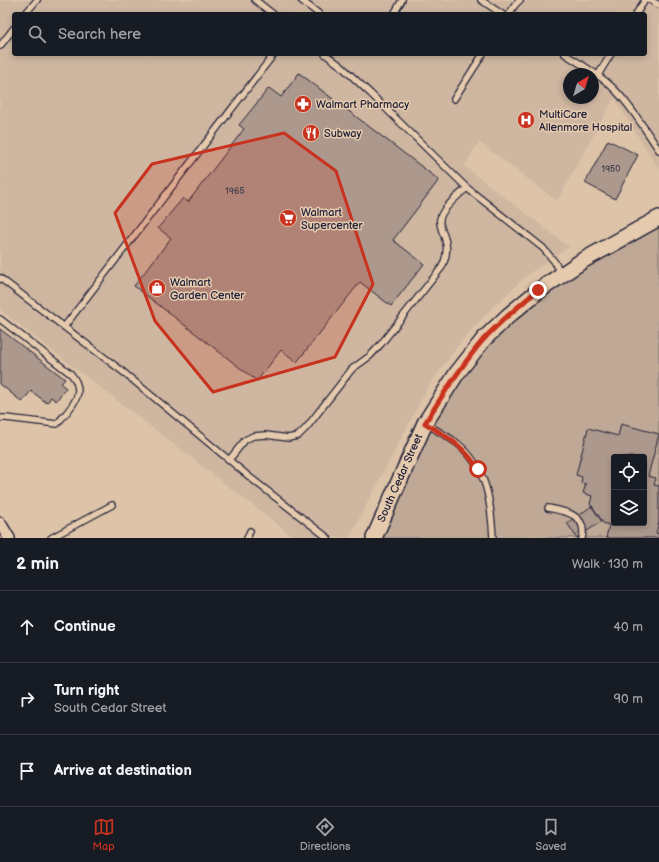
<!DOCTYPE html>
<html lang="en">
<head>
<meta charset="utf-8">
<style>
  body { margin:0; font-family:"Balsamiq Sans",sans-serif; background:#242831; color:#f1f3f6 }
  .controls { position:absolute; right:12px; bottom:12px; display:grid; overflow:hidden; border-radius:4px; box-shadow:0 2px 6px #0003 }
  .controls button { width:36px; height:36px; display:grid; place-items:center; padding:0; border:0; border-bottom:1px solid #363941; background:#171b24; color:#f1f3f6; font:20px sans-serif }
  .compass { position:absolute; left:563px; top:68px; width:36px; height:36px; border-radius:50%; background:#171b24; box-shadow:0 2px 6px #0003; rotate:38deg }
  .stop { position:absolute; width:12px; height:12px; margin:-9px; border:3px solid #c8321e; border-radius:50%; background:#fff }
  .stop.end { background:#c8321e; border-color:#fff; box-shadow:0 1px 4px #0008 }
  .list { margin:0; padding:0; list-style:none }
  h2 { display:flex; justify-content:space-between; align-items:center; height:52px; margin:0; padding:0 16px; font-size:17px }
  h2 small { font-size:13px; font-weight:400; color:#9ea1a6 }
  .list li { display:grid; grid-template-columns:26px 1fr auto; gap:12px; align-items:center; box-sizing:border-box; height:72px; padding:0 16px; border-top:1px solid #363941 }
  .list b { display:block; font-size:15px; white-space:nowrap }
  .list p { margin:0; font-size:13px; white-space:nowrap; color:#9ea1a6 }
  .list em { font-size:13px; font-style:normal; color:#9ea1a6 }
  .icon { flex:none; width:22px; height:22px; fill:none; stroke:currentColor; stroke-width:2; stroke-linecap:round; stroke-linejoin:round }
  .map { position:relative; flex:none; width:659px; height:538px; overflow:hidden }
  .search { position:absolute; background:#171b24; box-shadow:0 2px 6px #0003; left:12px; right:12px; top:12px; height:44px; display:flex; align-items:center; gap:10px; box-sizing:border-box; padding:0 14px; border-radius:4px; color:#9ea1a6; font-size:15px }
  .sheet { height:268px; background:#171b24 }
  nav { display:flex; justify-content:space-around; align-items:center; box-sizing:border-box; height:56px; border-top:1px solid #363941; background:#171b24; font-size:11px; color:#9ea1a6 }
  nav a { display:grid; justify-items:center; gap:2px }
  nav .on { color:#c8321e }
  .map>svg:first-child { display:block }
  .built { fill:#ceb6a0; fill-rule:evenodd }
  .grass { fill:#bfa996; stroke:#706668; fill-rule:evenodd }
  .building { fill:#ac988c; stroke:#22223b; fill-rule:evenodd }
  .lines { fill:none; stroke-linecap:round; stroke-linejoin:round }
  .lane-casing { stroke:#22223b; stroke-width:8 }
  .street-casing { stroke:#22223b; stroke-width:14 }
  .secondary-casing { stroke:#22223b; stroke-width:18 }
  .lane { stroke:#e5caad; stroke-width:5.5 }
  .street { stroke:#e5caad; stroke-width:11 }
  .secondary { stroke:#e5caad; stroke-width:15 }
  .route { stroke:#c8321e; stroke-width:5 }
  .marked { fill:#c8321e; fill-opacity:0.2; stroke:#c8321e; stroke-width:3; stroke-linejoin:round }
  .labels { text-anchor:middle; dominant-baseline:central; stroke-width:3; stroke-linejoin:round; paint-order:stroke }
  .number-label { font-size:9px; fill:#44404f }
  .poi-label { font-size:11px; fill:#22223b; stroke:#e5caad; text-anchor:start }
  .street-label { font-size:11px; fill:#22223b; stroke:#e5caad }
</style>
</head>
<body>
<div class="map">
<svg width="659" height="538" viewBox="0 0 659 538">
  <rect width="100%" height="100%" fill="#ddc3a8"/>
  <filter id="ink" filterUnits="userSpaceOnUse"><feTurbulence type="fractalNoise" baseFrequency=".025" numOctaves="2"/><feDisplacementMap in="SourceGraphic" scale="8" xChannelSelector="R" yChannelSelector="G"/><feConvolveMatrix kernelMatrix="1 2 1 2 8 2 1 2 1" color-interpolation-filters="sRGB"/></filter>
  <g filter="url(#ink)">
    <path class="built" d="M0,0H659V169L614,98L557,201L479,142L464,166L569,247L527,275L489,311L460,343L428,387L349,538H295L0,310ZM14,14H645V54H14ZM569,74H593V98H569Z"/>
    <path class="grass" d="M659,218V538H374L425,423L497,327ZM614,457H644V523H614Z"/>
    <path class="building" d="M299,73L439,180L393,240L424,264L391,306L360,282L297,362L281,350L257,381L134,286L171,238L158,228L183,198L188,202L244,129L239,125L269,88L281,97Z
      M608,140L638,155L615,199L585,183Z
      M0,329L65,379L61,384L66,388L56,401L51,397L47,403L31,391L22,402L0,384Z
      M621,424L659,434L648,476L656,478L654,485L659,486V522L656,533L659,534V538H606L609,525L603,523L590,504L592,496L583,493L586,484L581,483L582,477L576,475L588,428L618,436ZM614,457H644V523H614Z
      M592,506L602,521L577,538L567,523Z"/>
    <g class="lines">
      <defs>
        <path id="lane" d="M255,0L273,14
          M301,0L319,14
          M481,0L502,14
          M650,0L659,5
          M25,14L37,0
          M394,14L402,0
          M509,14L515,5L520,0
          M636,14L645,0
          M0,46L14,28
          M325,54L341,66L371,94L467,188L543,248L554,261L561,273
          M565,54C580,64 597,73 611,86C630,104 644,128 659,150
          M598,75L611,54
          M454,99L483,54
          M0,278L122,371L252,479L328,538
          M0,319L71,374C88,394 70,408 57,424L6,418H0
          M64,327L274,54
          M425,423C436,430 447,436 457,443C487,467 491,502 493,538
          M229,460L245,440L253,436L266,435L288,438L298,436L307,427L352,369L370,356L381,344L442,267C448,254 448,244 442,231C441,227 439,223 440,219C442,208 459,195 467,188
          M548,508C565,511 588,515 582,538
          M51,538L112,505
          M247,538L250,531"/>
        <path id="street" d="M0,523L9,538"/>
        <path id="secondary" d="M374,538L425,423L457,373L484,339L508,316L538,291L582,261L659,218"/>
      </defs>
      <use href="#lane" class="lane-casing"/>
      <use href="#street" class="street-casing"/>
      <use href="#secondary" class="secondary-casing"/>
      <use href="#lane" class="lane"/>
      <use href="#street" class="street"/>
      <use href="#secondary" class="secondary"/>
    </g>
  </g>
  <g class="lines" filter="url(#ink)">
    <path class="route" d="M478,469C463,445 448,438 425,423C443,394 461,366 483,340C499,322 519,306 538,290"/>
  </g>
  <path class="marked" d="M284,133L336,171L373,284L335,357L213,392L155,321L115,213L152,164Z"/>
  <defs>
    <symbol id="pharmacy-disc" viewBox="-11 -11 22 22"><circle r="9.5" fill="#c8321e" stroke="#e5caad"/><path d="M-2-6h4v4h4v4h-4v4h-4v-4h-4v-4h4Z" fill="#fff"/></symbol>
    <symbol id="hospital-disc" viewBox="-11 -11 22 22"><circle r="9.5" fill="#c8321e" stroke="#e5caad"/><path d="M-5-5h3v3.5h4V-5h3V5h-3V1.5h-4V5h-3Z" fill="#fff"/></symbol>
    <symbol id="restaurant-disc" viewBox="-11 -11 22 22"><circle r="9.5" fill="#c8321e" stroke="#e5caad"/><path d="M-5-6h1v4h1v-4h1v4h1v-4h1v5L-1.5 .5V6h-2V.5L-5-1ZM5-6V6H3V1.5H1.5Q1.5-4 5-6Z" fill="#fff"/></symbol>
    <symbol id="supermarket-disc" viewBox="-11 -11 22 22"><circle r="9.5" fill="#c8321e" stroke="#e5caad"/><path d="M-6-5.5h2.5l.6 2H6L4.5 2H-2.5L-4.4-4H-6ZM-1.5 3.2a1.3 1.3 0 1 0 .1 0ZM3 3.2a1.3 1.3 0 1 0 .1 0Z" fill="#fff"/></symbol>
    <symbol id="shop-disc" viewBox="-11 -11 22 22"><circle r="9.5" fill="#c8321e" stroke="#e5caad"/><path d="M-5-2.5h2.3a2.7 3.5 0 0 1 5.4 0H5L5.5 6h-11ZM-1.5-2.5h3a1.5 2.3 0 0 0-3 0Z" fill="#fff"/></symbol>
  </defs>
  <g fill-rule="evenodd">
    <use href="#pharmacy-disc" x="293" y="94" width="20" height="20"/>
    <use href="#hospital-disc" x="516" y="110" width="20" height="20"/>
    <use href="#restaurant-disc" x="301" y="123" width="20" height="20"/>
    <use href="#supermarket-disc" x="278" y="208" width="20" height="20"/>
    <use href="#shop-disc" x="147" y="278" width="20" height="20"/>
  </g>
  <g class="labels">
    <g class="number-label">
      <text x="611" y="169">1950</text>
      <text x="235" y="191">1965</text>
    </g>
    <g class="poi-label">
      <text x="316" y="104">Walmart Pharmacy</text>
      <text x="539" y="114">MultiCare<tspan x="539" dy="13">Allenmore Hospital</tspan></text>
      <text x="324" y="133">Subway</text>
      <text x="301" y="212">Walmart<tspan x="301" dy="13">Supercenter</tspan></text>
      <text x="170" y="282">Walmart<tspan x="170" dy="13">Garden Center</tspan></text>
    </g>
    <g class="street-label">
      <text transform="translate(400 478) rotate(-66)">South Cedar Street</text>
    </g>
  </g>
</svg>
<div class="controls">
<button><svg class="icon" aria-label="locate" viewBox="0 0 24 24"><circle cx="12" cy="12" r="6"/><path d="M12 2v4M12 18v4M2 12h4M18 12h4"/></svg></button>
<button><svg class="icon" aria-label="layers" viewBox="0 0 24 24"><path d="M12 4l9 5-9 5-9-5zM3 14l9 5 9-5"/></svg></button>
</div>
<svg class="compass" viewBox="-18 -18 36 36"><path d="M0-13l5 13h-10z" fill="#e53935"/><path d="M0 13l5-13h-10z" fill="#9ea1a6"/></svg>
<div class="stop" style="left:478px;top:469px"></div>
<div class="stop end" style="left:538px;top:290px"></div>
<div class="search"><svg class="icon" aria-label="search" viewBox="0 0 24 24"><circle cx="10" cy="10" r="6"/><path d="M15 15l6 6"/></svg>Search here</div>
</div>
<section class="sheet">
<h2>2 min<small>Walk · 130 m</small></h2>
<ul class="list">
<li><svg class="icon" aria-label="ahead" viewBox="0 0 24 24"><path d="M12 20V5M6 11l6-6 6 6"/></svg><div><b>Continue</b></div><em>40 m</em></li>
<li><svg class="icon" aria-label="right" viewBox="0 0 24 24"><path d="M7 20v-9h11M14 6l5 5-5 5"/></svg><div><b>Turn right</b><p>South Cedar Street</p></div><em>90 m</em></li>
<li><svg class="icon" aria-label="arrive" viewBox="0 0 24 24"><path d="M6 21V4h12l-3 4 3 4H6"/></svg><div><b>Arrive at destination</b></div></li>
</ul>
</section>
<nav>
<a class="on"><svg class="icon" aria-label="map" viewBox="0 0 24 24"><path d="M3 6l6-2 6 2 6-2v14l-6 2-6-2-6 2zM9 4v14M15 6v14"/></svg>Map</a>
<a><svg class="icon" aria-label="directions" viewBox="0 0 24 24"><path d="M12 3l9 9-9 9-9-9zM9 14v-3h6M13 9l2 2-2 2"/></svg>Directions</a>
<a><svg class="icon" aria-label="saved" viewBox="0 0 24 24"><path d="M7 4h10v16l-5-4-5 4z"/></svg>Saved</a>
</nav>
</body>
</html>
